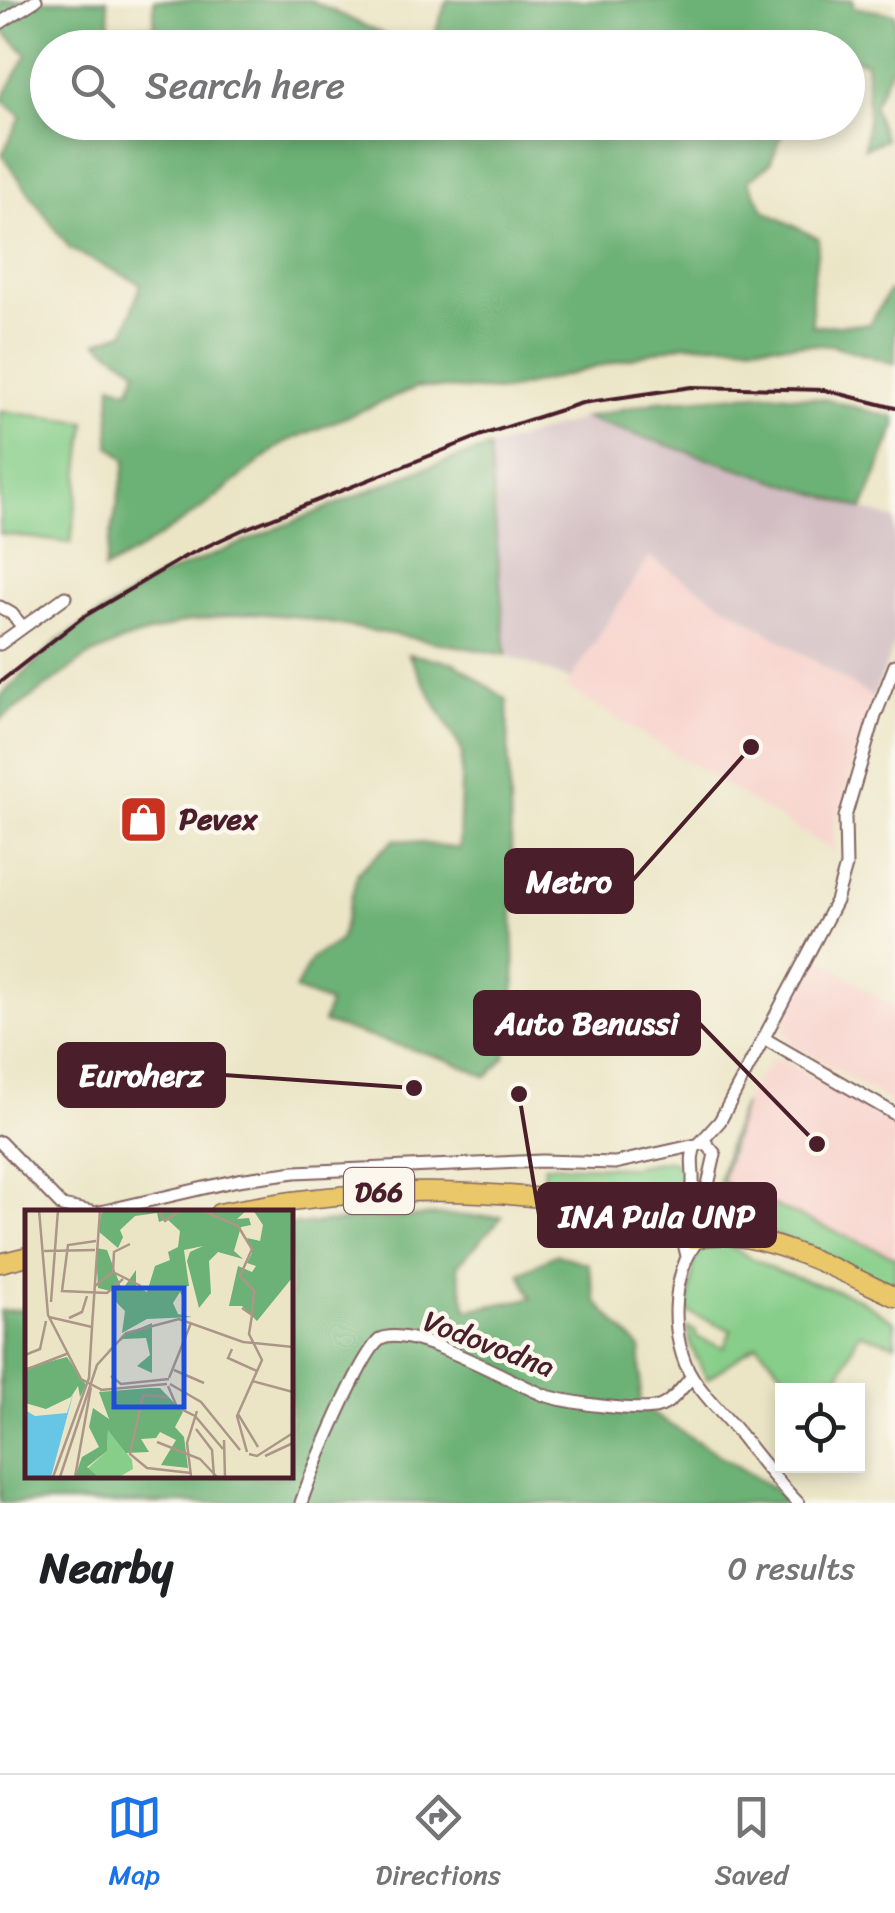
<!DOCTYPE html>
<html lang="en">
<head>
<meta charset="utf-8">
<style>
  body { margin:0; font-family:Sriracha,sans-serif; background:#f6f6f6; color:#202124 }
  .controls { position:absolute; right:30px; bottom:30px; display:grid; overflow:hidden; border-radius:0px; box-shadow:0 5px 15px #0003 }
  .controls button { width:90px; height:90px; display:grid; place-items:center; padding:0; border:0; border-bottom:2px solid #e0e0e0; background:#fff; color:#202124; font:50px sans-serif }
  .list { margin:0; padding:0; list-style:none }
  h2 { display:flex; justify-content:space-between; align-items:center; height:130px; margin:0; padding:0 40px; font-size:42px }
  h2 small { font-size:32px; font-weight:400; color:#757577 }
  .icon { flex:none; width:55px; height:55px; fill:none; stroke:currentColor; stroke-width:2; stroke-linecap:round; stroke-linejoin:round }
  .map { position:relative; flex:none; width:895px; height:1503px; overflow:hidden }
  .search { position:absolute; background:#fff; box-shadow:0 5px 15px #0003; left:30px; right:30px; top:30px; height:110px; display:flex; align-items:center; gap:25px; box-sizing:border-box; padding:0 35px; border-radius:55px; color:#757577; font-size:38px }
  .sheet { height:270px; background:#fff }
  nav { display:flex; justify-content:space-around; align-items:center; box-sizing:border-box; height:140px; border-top:2px solid #e0e0e0; background:#fff; font-size:28px; color:#757577 }
  nav a { display:grid; justify-items:center; gap:5px }
  nav .on { color:#1a73e8 }
  .map>svg:first-child { display:block }
  .built { fill:#f7d0ca }
  .industrial { fill:#d2bec2 }
  .green { fill:#86ce89; stroke:#68765a; stroke-width:2.5 }
  .forest { fill:#6cb175; stroke:#5b6850; stroke-width:2.5 }
  .lines { fill:none; stroke-linecap:round; stroke-linejoin:round }
  .street-casing { stroke:#826461; stroke-width:15 }
  .primary-casing { stroke:#826461; stroke-width:21 }
  .street { stroke:#fff; stroke-width:11 }
  .primary { stroke:#eac769; stroke-width:18 }
  .rail { stroke:#4a1f2b; stroke-width:4 }
  .labels { text-anchor:middle; dominant-baseline:central; stroke-width:9; stroke-linejoin:round; paint-order:stroke }
  .shield { fill:#fbf7ec; stroke:#7f6065; stroke-width:2.5 }
  .shield-label { font-size:28px; font-weight:bold; fill:#4a1f2b }
  .poi-label { font-size:30px; font-weight:bold; fill:#4a1f2b; stroke:#fbf7ec; text-anchor:start }
  .street-label { font-size:30px; fill:#4a1f2b; stroke:#fbf7ec }
  .inset-road { fill:none; stroke:#ab9688; stroke-width:2.5 }
  .view { fill:#1d4ed8; fill-opacity:0.15; stroke:#1d4ed8; stroke-width:5 }
  .inset-edge { fill:none; stroke:#4a1f2b; stroke-width:5 }
  .leader { fill:none; stroke:#4a1f2b; stroke-width:4 }
  .callout-dot { fill:#4a1f2b; stroke:#fbf7ec; stroke-width:4 }
  .callout { fill:#4a1f2b; stroke:#4a1f2b; stroke-width:4 }
  .callout-label { font-size:32px; text-anchor:middle; font-weight:bold; fill:#fff }
</style>
</head>
<body>
<div class="map">
<svg width="895" height="1503" viewBox="0 0 895 1503">
  <rect width="100%" height="100%" fill="#fbf7ec"/>
  <filter id="ink" filterUnits="userSpaceOnUse"><feTurbulence type="fractalNoise" baseFrequency=".01" numOctaves="2"/><feDisplacementMap in="SourceGraphic" scale="20" xChannelSelector="R" yChannelSelector="G"/><feConvolveMatrix kernelMatrix="1 2 1 2 8 2 1 2 1" color-interpolation-filters="sRGB"/></filter>
  <filter id="wash" filterUnits="userSpaceOnUse"><feTurbulence type="fractalNoise" baseFrequency=".0048" numOctaves="4" result="noise"/><feDisplacementMap in="SourceGraphic" scale="40" xChannelSelector="R" yChannelSelector="G"/><feGaussianBlur stdDeviation="2.25" result="paint"/><feColorMatrix in="noise" values="0 0 0 0 0 0 0 0 0 0 0 0 0 0 0 0 0 1.4 0 .05"/><feComposite in="paint" operator="in"/></filter>
  <g filter="url(#wash)">
    <rect width="100%" height="100%" fill="#ebe5c6"/>
    <path class="built" d="M648,556L873,698L836,823L834,852L566,687Z
      M817,955L895,1009V1105L792,1044L784,1031L786,1018Z
      M773,1060L785,1062L895,1125V1257L726,1185L722,1178L743,1104L760,1075Z"/>
    <path class="industrial" d="M584,418L895,520V642L873,698L649,557L571,680L506,655L489,448Z"/>
    <path class="green" d="M0,411L86,422L71,543L0,534Z
      M743,1104L722,1178L726,1185L895,1257V1286L782,1237L719,1216L714,1202L728,1145Z
      M670,1160L685,1170L680,1196C657,1209 633,1189 609,1185C587,1181 566,1180 543,1182L544,1165L630,1167Z
      M711,1241L728,1246L777,1271L856,1297L895,1322V1344L859,1333L833,1390H799L757,1344L707,1379L690,1344L687,1327L696,1331V1337L724,1348L731,1330L687,1312L696,1250Z"/>
    <path class="forest" d="M0,0H107L110,27L154,26V0H310L410,47L48,48V122L778,123L783,132L770,164L748,181L765,211L819,239L812,289V326L870,324L889,291L895,293V364L832,345L685,344L505,391L418,387L283,443L205,506L138,551L104,570L126,460L109,445L111,384L130,390L137,370L97,342L125,332L141,284L70,249L2,155L21,116L2,100L27,54L4,32H0Z
      M447,0H853V7L895,14V60L873,106L885,140L864,148L868,117L866,63L848,57V48L430,47Z
      M771,393L829,400L895,418V427L863,509L584,418L657,401Z
      M489,448L506,655L291,616L251,613L219,617L184,622L123,641L87,657L0,720V697L58,641L157,578L419,470Z
      M408,654L455,663L507,700L515,984L505,1057L487,1077L448,1060L323,1023L329,1003L295,990L311,959L340,940L358,872L395,839L459,849L462,751Z
      M436,1215L502,1217L457,1266L467,1310L532,1298L520,1273L556,1254L588,1264L596,1302L641,1349L640,1406L776,1490L788,1503H0V1311L27,1309L28,1476H290V1225Z"/>
  </g>
  <g filter="url(#ink)">
    <g class="lines">
      <defs>
        <path id="street" d="M0,23L36,0
          M0,607L12,614L22,626
          M0,644L65,597
          M765,1039L895,1114
          M0,1142L62,1206L96,1213L238,1180L295,1172L542,1161L615,1163L696,1145
          M700,1143L720,1121L836,901L846,866L845,817L875,716L895,665
          M686,1206C701,1181 686,1163 696,1145L706,1143L715,1154L706,1194L708,1211
          M682,1235L687,1256
          M699,1239C670,1272 669,1342 693,1378C705,1397 723,1414 738,1432C757,1456 776,1481 798,1503
          M301,1503C310,1476 362,1350 381,1339C410,1323 513,1383 544,1395C564,1402 639,1413 658,1407C671,1404 683,1386 692,1377"/>
        <path id="primary" d="M677 1222a17 17 0 1 1 34 0a17 17 0 1 1-34 0Z
          M219,1213C377,1182 505,1187 662,1215L680,1211
          M704,1237C761,1228 844,1273 895,1297
          M0,1263L28,1256"/>
      </defs>
      <use href="#street" class="street-casing"/>
      <use href="#primary" class="primary-casing"/>
      <use href="#street" class="street"/>
      <use href="#primary" class="primary"/>
      <path class="rail" d="M0,682L83,617L186,556L242,530L482,435L582,403L692,387L825,390L895,408"/>
    </g>
  </g>
  <defs>
    <symbol id="shop-square" viewBox="-11 -11 22 22"><rect x="-9" y="-9" width="18" height="18" rx="4" fill="#c8321e" stroke="#fbf7ec"/><path d="M-5-2.5h2.3a2.7 3.5 0 0 1 5.4 0H5L5.5 6h-11ZM-1.5-2.5h3a1.5 2.3 0 0 0-3 0Z" fill="#fff"/></symbol>
  </defs>
  <g fill-rule="evenodd">
    <use href="#shop-square" x="116" y="792" width="55" height="55"/>
  </g>
  <g class="labels">
    <rect class="shield" x="344" y="1168" width="70" height="46" rx="8"/>
    <g class="shield-label">
      <text x="379" y="1191">D66</text>
    </g>
    <g class="poi-label">
      <text x="179" y="819">Pevex</text>
    </g>
    <g class="street-label">
      <text transform="translate(489 1344) rotate(21)">Vodovodna</text>
    </g>
  </g>
  <g transform="translate(25 1210)">
    <rect width="268" height="268" fill="#ebe5c6"/>
    <path d="M83,219L107,250L108,259L94,267H73L62,259L82,241Z" fill="#86ce89"/>
    <path d="M77,0H222L212,9L224,8L226,15L216,17L209,41L218,49L193,42L184,51L186,83L174,98L162,51L165,42L178,36L159,40L164,76L156,77L159,89L155,82L148,93L153,104L167,107L122,109L97,123L100,101L89,90L90,82L73,78L71,38L82,40L97,80L111,60V77L122,82L130,56L145,50L143,42L153,37L155,21L142,9L134,12L132,3L110,6L95,20L98,27L93,38L73,21ZM228,0H267V68L232,111L217,96H204L213,56L227,62L231,56L222,53L227,43L222,28L235,31L238,15ZM127,113V163L112,156L125,145L121,128L98,129L81,142L101,124ZM42,147L61,175L55,187L53,176L46,187L21,199L0,193V158ZM125,178H135L158,202L150,217L159,227L163,258L136,255L151,230L135,222L131,228L116,229L124,242L101,243L83,220L82,241L62,257L73,267H50L57,247L74,237L64,217L68,198L84,209L74,182Z" fill="#6cb175"/>
    <path d="M49,181L26,267H0V200L10,206L42,203Z" fill="#67c5e5"/>
    <path class="inset-road" d="M14,0L23,105L56,169L77,180M134,0L140,11L156,0M176,0L213,16L227,39L215,66L229,81L227,105M71,31L43,35L37,81L82,83L98,69M19,41L70,40M88,62L116,76M70,76L88,62L89,42L105,34M26,92L33,0M217,98L227,105L224,124L237,150L212,206L222,242M24,107L67,117L64,168L28,267M44,108L57,102L62,86M67,117L75,0M207,139L203,148L232,161M0,145L15,139L21,111M0,160L44,143M149,160L179,173M86,166L96,174L144,169M144,168L166,113M227,171L268,182M145,174L176,192L215,240M143,176L152,197L170,206L198,239M75,180L142,174M143,187L118,185L105,244L122,258L166,263M213,204L233,237M171,219L187,240L189,266M199,230L200,267M132,232L175,249L192,267M224,244L232,246L268,223M240,246L268,233M166,266L162,233L172,201M35,267L72,155L101,123L154,109L218,132L268,137M50,267L66,177"/>
    <path class="view" d="M89,78H159V197H89Z"/>
    <rect width="268" height="268" class="inset-edge"/>
  </g>
  <path class="leader" d="M751 747L632 881M817 1144L699 1023M414 1088L224 1075M519 1094L539 1215"/>
  <g class="callout-dot">
    <circle cx="751" cy="747" r="10"/>
    <circle cx="817" cy="1144" r="10"/>
    <circle cx="414" cy="1088" r="10"/>
    <circle cx="519" cy="1094" r="10"/>
  </g>
  <g class="callout">
    <rect x="506" y="850" width="126" height="62" rx="10"/>
    <rect x="475" y="992" width="224" height="62" rx="10"/>
    <rect x="59" y="1044" width="165" height="62" rx="10"/>
    <rect x="539" y="1184" width="236" height="62" rx="10"/>
  </g>
  <g class="callout-label">
    <text x="569" y="892">Metro</text>
    <text x="587" y="1034">Auto Benussi</text>
    <text x="141" y="1086">Euroherz</text>
    <text x="657" y="1227">INA Pula UNP</text>
  </g>
</svg>
<div class="controls">
<button><svg class="icon" aria-label="locate" viewBox="0 0 24 24"><circle cx="12" cy="12" r="6"/><path d="M12 2v4M12 18v4M2 12h4M18 12h4"/></svg></button>
</div>
<div class="search"><svg class="icon" aria-label="search" viewBox="0 0 24 24"><circle cx="10" cy="10" r="6"/><path d="M15 15l6 6"/></svg>Search here</div>
</div>
<section class="sheet">
<h2>Nearby<small>0 results</small></h2>
<ul class="list">
</ul>
</section>
<nav>
<a class="on"><svg class="icon" aria-label="map" viewBox="0 0 24 24"><path d="M3 6l6-2 6 2 6-2v14l-6 2-6-2-6 2zM9 4v14M15 6v14"/></svg>Map</a>
<a><svg class="icon" aria-label="directions" viewBox="0 0 24 24"><path d="M12 3l9 9-9 9-9-9zM9 14v-3h6M13 9l2 2-2 2"/></svg>Directions</a>
<a><svg class="icon" aria-label="saved" viewBox="0 0 24 24"><path d="M7 4h10v16l-5-4-5 4z"/></svg>Saved</a>
</nav>
</body>
</html>
